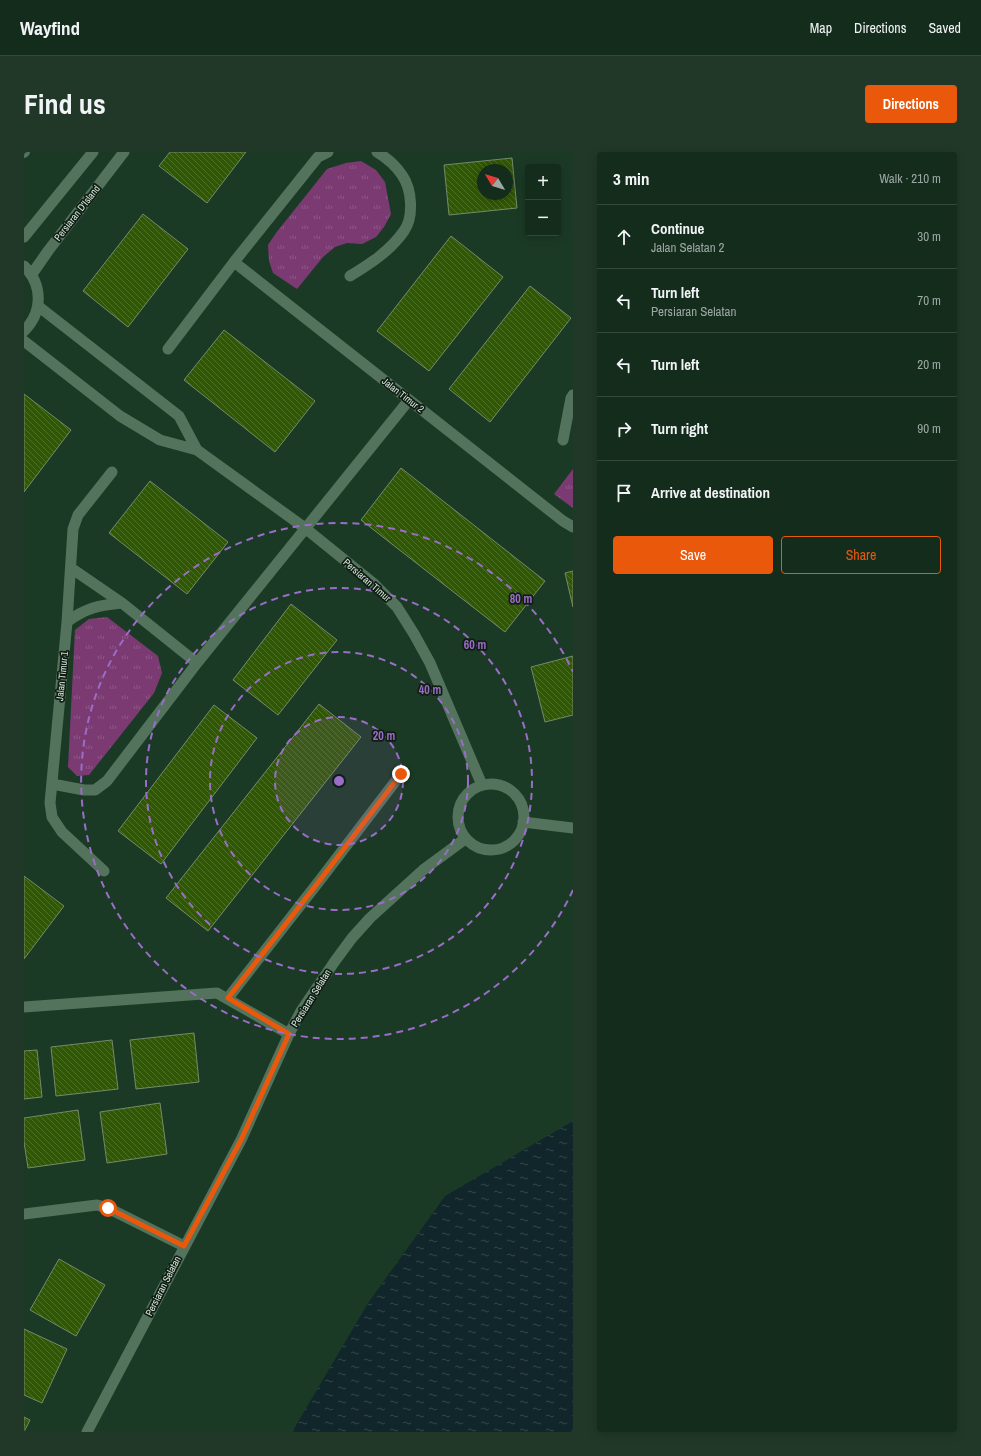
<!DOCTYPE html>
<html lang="en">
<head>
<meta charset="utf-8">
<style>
  body { margin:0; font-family:"Archivo Narrow",sans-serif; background:#213829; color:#f1f3f6 }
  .controls { position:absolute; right:12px; top:12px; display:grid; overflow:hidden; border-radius:4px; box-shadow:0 2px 10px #0003 }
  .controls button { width:36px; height:36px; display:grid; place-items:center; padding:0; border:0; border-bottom:1px solid #33483b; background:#142c1c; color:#f1f3f6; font:20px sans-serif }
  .compass { position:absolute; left:453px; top:12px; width:36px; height:36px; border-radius:50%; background:#142c1c; box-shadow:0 2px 10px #0003; rotate:308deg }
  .stop { position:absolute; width:12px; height:12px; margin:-9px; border:3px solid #ea580c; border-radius:50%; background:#fff }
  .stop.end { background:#ea580c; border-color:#fff; box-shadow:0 1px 4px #0008 }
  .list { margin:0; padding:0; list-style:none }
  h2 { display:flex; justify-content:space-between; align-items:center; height:52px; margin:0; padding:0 16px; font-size:17px }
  h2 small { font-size:13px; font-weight:400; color:#9da7a3 }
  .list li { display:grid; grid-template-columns:26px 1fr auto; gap:12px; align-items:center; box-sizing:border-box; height:64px; padding:0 16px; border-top:1px solid #33483b }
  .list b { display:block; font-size:15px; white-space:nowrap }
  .list p { margin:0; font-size:13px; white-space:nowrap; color:#9da7a3 }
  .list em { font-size:13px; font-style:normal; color:#9da7a3 }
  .actions { display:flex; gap:8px; padding:12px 16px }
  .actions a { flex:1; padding:9px 0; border:1px solid #ea580c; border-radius:4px; text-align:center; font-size:14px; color:#ea580c }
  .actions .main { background:#ea580c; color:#fff }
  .icon { flex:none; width:22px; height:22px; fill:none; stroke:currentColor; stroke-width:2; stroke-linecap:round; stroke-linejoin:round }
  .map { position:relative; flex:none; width:549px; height:1280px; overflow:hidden; border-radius:4px }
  header { display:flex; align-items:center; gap:24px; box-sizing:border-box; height:56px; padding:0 20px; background:#142c1c; border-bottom:1px solid #33483b }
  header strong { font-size:19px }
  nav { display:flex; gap:22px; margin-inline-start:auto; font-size:14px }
  .intro { display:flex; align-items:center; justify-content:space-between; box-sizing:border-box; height:96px; padding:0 24px }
  h1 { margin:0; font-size:28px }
  .button { padding:10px 18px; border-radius:4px; background:#ea580c; color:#fff; font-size:14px; font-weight:700 }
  main { display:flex; gap:24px; padding:0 24px }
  aside { flex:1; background:#142c1c; border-radius:4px; box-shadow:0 2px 10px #0003 }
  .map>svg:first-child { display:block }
  .park { fill:url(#park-tufts) }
  .water { fill:url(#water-ripples) }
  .building { fill:url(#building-back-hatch); stroke:#768a6a; fill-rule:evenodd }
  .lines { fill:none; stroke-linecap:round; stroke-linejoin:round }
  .service { stroke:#53735c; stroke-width:10 }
  .minor { stroke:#53735c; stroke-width:11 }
  .tertiary { stroke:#53735c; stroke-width:11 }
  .route { stroke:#ea580c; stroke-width:5 }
  .ring { fill:none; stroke:#9a6dc8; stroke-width:2; stroke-dasharray:7 5 }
  .labels { text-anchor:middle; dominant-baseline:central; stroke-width:3.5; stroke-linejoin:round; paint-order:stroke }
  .street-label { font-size:10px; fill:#d5e7da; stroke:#101d14 }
  .centre { fill:#9a6dc8; stroke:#101d14; stroke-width:2 }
  .ring-label { font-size:12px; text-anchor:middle; font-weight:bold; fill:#9a6dc8; stroke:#101d14; stroke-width:3.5; stroke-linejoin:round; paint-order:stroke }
</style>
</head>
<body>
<header>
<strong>Wayfind</strong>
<nav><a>Map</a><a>Directions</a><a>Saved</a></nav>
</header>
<div class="intro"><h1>Find us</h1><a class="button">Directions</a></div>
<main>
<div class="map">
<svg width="549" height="1280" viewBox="0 0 549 1280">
  <defs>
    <pattern id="park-tufts" width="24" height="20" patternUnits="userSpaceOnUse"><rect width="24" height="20" fill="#7b3b72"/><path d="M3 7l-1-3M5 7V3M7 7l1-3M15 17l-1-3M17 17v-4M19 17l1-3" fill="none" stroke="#8d5786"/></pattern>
    <pattern id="water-ripples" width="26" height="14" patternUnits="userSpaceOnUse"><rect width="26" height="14" fill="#11262b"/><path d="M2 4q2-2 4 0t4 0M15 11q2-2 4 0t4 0" fill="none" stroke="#334649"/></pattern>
    <pattern id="building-back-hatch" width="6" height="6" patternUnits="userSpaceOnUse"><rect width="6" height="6" fill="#305704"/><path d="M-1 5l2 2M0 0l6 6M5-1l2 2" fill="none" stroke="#4d6f28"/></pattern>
  </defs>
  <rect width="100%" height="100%" fill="#1b3a25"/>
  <path class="park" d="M337,9L352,18L361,30L367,62L360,75L352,85L338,92L323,91L311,95L299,105L273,137L249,121L245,109L244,93L252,81L303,17L322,11Z
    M549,317V356L530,342Z
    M83,465L134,504L138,521L130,541L65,623L53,624L44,615L51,478L65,467Z"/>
  <path class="water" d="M549,969V1280H268L344,1151L421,1044Z"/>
  <path class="building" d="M146,0H222L183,51L135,14Z
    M488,6L493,56L425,63L420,13ZM459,18H483V42H459Z
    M119,62L164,97L104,175L59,139Z
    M427,84L479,125L405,219L353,179Z
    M506,134L547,166L466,270L425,237Z
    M200,178L291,249L251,300L160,228Z
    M0,242L47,278L0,340Z
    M377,316L521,429L481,480L337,368Z
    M126,329L204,390L163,442L85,381Z
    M549,419V455L541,421Z
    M267,452L313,488L254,563L209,528Z
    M549,504V563L521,570L507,515Z
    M295,552L337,585L184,779L142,746Z
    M190,553L233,586L137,712L94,679Z
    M0,724L40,754L0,807Z
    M170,881L175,930L112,937L106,888Z
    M88,888L94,937L32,944L27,895Z
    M13,898L18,945L0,947V899Z
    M136,951L143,1002L83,1011L76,960Z
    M54,958L61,1008L4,1016L0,990V966Z
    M35,1107L81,1133L52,1184L6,1158Z
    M0,1177L43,1197L18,1251L0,1243Z
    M0,1265L6,1268L0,1280Z"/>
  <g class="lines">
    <path class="service" d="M0,1L1,0"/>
    <path class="minor" d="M210,110L539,369L549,375
      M326,124C346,112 366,99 380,79C390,65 388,37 378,23C372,14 363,6 353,0
      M14,154L155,264L173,298
      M0,189L96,264L136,288L173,298L281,376L349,431L373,455L390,482L406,511L458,633
      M144,197L210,110L294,5L304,0
      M539,288L547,246L549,243
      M47,416L98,451L173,511
      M43,470C61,456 76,453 98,451
      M28,632L60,638H71L83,629L173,511L385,248
      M434 665a33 33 0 1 1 66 0a33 33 0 1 1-66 0Z
      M499,670L549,676
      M80,719L38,680L28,665L26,651L43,470L49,377L54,363L88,320
      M204,846L296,728L377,622
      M0,855L193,841L265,882
      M0,1062L73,1053L84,1056L160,1094
      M63,1280L217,988L265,882L277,859L311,809L328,786L346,766L399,718L441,687"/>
    <path class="tertiary" d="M0,85L69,0
      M0,114C19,133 19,160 0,179
      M8,122L24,99L100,0"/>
  </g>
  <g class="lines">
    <path class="route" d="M84,1056L160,1094L217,988L265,882L204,846L296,728L377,622"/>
  </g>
  <circle cx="315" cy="629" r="64" fill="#9a6dc8" fill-opacity=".12"/>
  <g class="ring">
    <circle cx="315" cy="629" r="64"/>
    <circle cx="315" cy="629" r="129"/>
    <circle cx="315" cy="629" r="193"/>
    <path d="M549 738A258 258 0 1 1 549 520"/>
  </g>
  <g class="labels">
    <g class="street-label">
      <text transform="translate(53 61) rotate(-52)">Persiaran D'Island</text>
      <text transform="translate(379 243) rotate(38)">Jalan Timur 2</text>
      <text transform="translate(343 428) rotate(41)">Persiaran Timur</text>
      <text transform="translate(38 524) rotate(-84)">Jalan Timur 1</text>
      <text transform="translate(287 846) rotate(-58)">Persiaran Selatan</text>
      <text transform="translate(139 1134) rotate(-63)">Persiaran Selatan</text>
    </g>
  </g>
  <circle cx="315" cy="629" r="6" class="centre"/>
  <g class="ring-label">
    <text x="497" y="451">80 m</text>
    <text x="451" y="497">60 m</text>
    <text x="406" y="542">40 m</text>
    <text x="360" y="588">20 m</text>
  </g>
</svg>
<div class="controls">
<button>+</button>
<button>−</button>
</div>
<svg class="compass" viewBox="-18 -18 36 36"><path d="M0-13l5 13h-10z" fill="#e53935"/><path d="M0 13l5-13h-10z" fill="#9da7a3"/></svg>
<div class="stop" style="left:84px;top:1056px"></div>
<div class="stop end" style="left:377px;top:622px"></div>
</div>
<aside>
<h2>3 min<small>Walk · 210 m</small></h2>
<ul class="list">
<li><svg class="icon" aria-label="ahead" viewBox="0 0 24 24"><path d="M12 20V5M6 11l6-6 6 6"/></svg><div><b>Continue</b><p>Jalan Selatan 2</p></div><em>30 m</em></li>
<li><svg class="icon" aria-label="left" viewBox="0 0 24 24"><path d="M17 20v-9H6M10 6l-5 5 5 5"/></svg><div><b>Turn left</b><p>Persiaran Selatan</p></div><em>70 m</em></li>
<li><svg class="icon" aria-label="left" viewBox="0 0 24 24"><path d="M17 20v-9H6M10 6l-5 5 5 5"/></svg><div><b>Turn left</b></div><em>20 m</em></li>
<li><svg class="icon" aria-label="right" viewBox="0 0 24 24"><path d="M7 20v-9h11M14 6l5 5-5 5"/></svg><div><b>Turn right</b></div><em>90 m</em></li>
<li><svg class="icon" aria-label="arrive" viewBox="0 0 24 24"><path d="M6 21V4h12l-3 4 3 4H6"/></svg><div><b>Arrive at destination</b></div></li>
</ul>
<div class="actions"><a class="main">Save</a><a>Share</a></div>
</aside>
</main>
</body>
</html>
